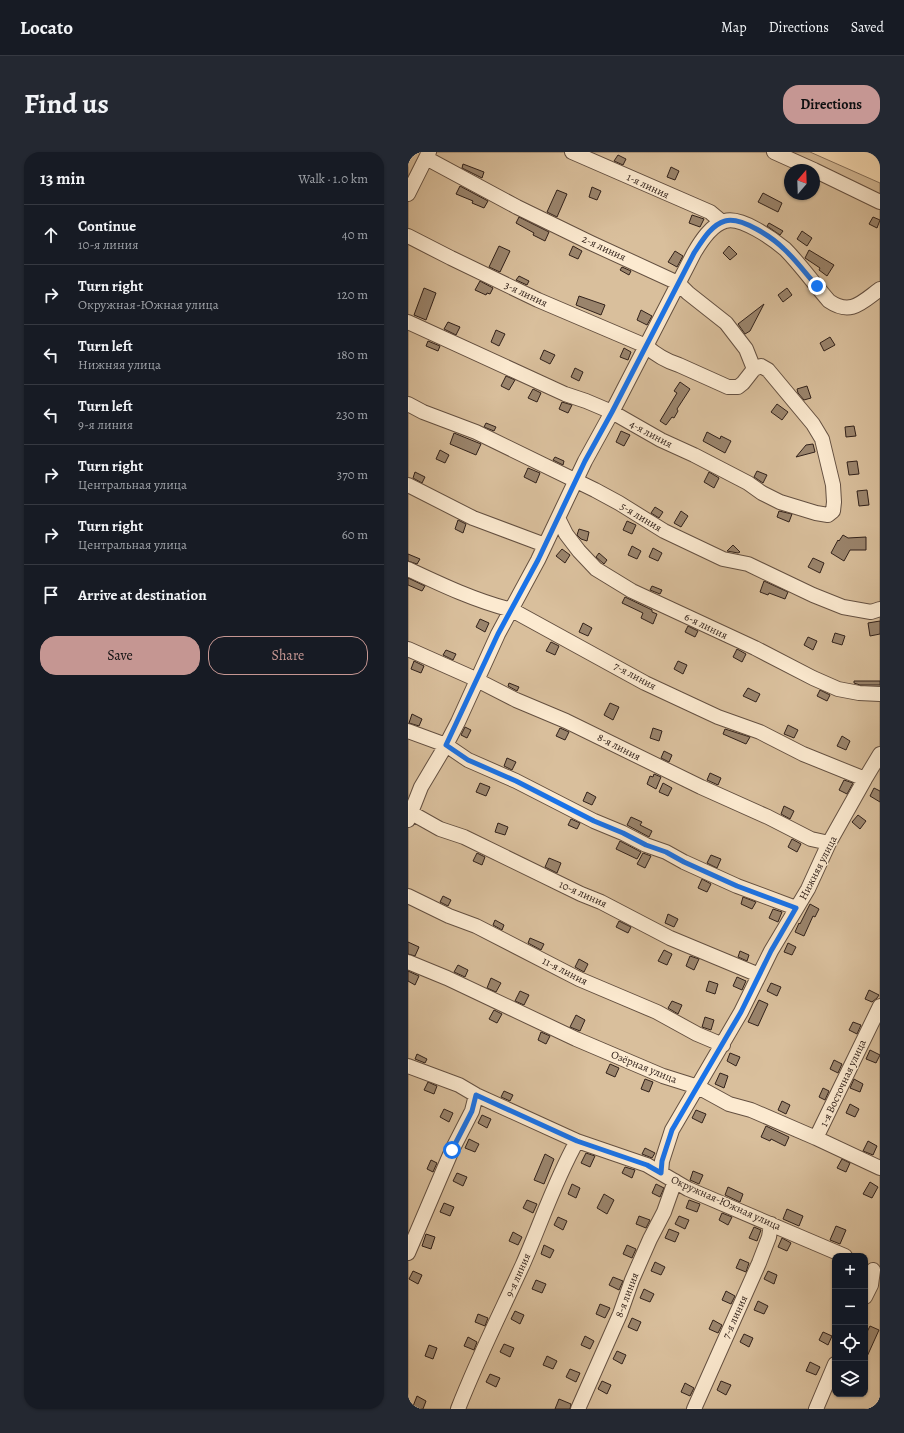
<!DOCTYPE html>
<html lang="en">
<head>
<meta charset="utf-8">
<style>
  body { margin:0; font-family:Alegreya,serif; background:#242831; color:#f1f3f6 }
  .controls { position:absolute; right:12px; bottom:12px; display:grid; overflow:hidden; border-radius:8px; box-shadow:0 1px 3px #0004 }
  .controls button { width:36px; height:36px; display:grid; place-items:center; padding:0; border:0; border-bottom:1px solid #363941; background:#171b24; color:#f1f3f6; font:20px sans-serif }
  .compass { position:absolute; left:376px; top:12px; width:36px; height:36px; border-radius:50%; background:#171b24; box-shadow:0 1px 3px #0004; rotate:19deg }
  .stop { position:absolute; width:12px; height:12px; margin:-9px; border:3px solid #1a73e8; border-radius:50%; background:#fff }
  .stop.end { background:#1a73e8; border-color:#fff; box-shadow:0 1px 4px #0008 }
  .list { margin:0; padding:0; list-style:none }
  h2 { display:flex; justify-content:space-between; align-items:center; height:52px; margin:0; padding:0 16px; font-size:17px }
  h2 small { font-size:13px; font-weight:400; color:#9ea1a6 }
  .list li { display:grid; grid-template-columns:26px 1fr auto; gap:12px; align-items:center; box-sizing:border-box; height:60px; padding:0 16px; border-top:1px solid #363941 }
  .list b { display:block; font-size:15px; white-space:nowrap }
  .list p { margin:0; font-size:13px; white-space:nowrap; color:#9ea1a6 }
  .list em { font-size:13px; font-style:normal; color:#9ea1a6 }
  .actions { display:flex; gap:8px; padding:12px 16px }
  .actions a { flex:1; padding:9px 0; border:1px solid #c59692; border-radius:16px; text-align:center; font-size:14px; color:#c59692 }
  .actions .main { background:#c59692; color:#111 }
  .icon { flex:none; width:22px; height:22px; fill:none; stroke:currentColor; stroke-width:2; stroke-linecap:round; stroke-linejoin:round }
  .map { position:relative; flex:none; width:472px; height:1257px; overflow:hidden; border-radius:16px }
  header { display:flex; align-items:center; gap:24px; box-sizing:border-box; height:56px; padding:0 20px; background:#171b24; border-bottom:1px solid #363941 }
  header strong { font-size:19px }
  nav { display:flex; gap:22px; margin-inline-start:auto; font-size:14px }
  .intro { display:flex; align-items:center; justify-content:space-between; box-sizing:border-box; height:96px; padding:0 24px }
  h1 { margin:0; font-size:28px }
  .button { padding:10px 18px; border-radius:16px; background:#c59692; color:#111; font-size:14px; font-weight:700 }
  main { display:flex; gap:24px; padding:0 24px }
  aside { flex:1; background:#171b24; border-radius:16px; box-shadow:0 1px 3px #0004 }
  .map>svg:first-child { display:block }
  .green { fill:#d9bf9c; stroke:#85705b; fill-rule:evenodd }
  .building { fill:#9a846c; stroke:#31211a }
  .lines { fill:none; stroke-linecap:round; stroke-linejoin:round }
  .minor-casing { stroke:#645041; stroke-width:16 }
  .minor { stroke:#fcead0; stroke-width:14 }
  .route { stroke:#1a73e8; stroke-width:5 }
  .labels { text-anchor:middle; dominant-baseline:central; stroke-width:3; stroke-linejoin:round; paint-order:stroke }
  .street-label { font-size:11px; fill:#31211a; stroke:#fcead0 }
</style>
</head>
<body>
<header>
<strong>Locato</strong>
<nav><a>Map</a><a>Directions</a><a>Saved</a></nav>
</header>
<div class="intro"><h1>Find us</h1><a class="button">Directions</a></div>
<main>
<aside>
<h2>13 min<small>Walk · 1.0 km</small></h2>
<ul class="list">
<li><svg class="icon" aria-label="ahead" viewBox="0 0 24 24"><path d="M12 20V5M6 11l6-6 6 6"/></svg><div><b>Continue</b><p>10-я линия</p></div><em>40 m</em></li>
<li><svg class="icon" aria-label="right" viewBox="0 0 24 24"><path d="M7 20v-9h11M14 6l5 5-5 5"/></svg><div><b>Turn right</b><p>Окружная-Южная улица</p></div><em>120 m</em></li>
<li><svg class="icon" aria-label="left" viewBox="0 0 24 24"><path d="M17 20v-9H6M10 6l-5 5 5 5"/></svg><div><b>Turn left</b><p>Нижняя улица</p></div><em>180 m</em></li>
<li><svg class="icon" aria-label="left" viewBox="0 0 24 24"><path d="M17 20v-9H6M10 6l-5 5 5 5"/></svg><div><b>Turn left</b><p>9-я линия</p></div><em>230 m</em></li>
<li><svg class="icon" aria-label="right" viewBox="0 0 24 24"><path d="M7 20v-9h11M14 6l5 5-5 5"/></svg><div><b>Turn right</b><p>Центральная улица</p></div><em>370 m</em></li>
<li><svg class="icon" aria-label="right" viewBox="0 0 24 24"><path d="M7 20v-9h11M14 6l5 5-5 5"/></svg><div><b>Turn right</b><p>Центральная улица</p></div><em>60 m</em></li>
<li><svg class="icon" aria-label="arrive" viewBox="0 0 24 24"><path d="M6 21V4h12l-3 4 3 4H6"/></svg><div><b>Arrive at destination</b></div></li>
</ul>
<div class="actions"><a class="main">Save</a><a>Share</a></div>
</aside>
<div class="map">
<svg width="472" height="1257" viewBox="0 0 472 1257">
  <rect width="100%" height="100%" fill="#fbdfb7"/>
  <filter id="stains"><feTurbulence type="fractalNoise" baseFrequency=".005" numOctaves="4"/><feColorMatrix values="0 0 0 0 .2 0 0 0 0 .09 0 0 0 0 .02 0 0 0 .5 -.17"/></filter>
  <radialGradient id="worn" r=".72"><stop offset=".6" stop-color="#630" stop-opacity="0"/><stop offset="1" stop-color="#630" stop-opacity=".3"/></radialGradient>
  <path class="green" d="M0,0H402L472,31V1257H0ZM382,18H406V42H382ZM427,1104H457V1242H427Z"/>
  <path class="building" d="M210,3L218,7L215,13L206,9Z
    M55,12L76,20L74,26L54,16Z
    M263,15L271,19L267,28L259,25Z
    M52,34L80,49L76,56L64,51L65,49L48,42Z
    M184,35L193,39L189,48L181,45Z
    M149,38L159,42L149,65L139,60Z
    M355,41L374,51L370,60L350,50Z
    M284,63L296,67L292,75L281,71Z
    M111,65L141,80L137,89L125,83L126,81L108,71Z
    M465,65L472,68L469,76L461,72Z
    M361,71L375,79L372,83L359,74Z
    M394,79L404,86L399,94L389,87Z
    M91,94L102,99L92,120L81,115Z
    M165,94L174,99L170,107L161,103Z
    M321,94L329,102L322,108L315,101Z
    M401,98L426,113L419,124L411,118L412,116L397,106Z
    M267,99L275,104L269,115L260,110Z
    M214,115L223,119L221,123L212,118Z
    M111,124L121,129L119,133L108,128Z
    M72,129L85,136L82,142L79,141L78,143L67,138Z
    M16,136L28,141L18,168L6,163Z
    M379,136L384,143L375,150L370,143Z
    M171,144L197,153L193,163L168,153Z
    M356,152L342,179L337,182L330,172Z
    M233,158L244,164L239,173L229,168Z
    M40,170L52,175L48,183L36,177Z
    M88,178L97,182L91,194L83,190Z
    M422,185L427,193L416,199L412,191Z
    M20,189L32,194L30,199L18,194Z
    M216,196L223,200L220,208L212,205Z
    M136,198L147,203L142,212L132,207Z
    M167,216L175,220L171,229L163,225Z
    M98,224L107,228L101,238L93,234Z
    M272,230L282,237L269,257L270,259L266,266L264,265L258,273L252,269L269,241L266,239Z
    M399,234L403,246L396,248L390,241L389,237Z
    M125,237L133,241L129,250L120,246Z
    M154,250L164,253L160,261L151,257Z
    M369,252L380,260L374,268L363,260Z
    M78,271L88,275L86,279L76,275Z
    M446,274L448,284L438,285L437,275Z
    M213,279L222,283L216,294L208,290Z
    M299,280L312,287L313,284L323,289L317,301L295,289Z
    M46,281L73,292L68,303L42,292Z
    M405,292L407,300L388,305L398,293Z
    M32,298L41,303L37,311L28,307Z
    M147,305L156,309L155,313L145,308Z
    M449,309L451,322L441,323L439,310Z
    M120,316L132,321L128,331L116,325Z
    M349,319L359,323L355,331L346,325Z
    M7,320L17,325L14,331L5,326Z
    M301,320L311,326L306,336L296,330Z
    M459,338L461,353L451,354L449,339Z
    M247,355L255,360L251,366L243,361Z
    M273,359L280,364L273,375L266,371Z
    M371,359L384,362L381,370L369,365Z
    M50,368L58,372L55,381L47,377Z
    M219,369L228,373L224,382L215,378Z
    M171,377L181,380L179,389L173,387L169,383Z
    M435,383L440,386L458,385V398H442L436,409L423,401L430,388L431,389Z
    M325,393L332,400L330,401L319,399Z
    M224,394L233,399L229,407L220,403Z
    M245,396L254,401L250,409L241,405Z
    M154,397L162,403L157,411L148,404Z
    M191,401L199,408L196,412L188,405Z
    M0,402L12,407L9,412L0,409Z
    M405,406L416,411L412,421L400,415Z
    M0,426L17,434L14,439L0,433Z
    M356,429L380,440L377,447L361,441L360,443L352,440Z
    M244,434L254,438L252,442L242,438Z
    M217,445L244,458V460L249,462L245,472L233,466L235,461L214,451Z
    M72,467L81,471L77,480L68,475Z
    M472,469V482L462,484L460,471Z
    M175,471L184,476L180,484L171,480Z
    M280,474L290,479L287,485L277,480Z
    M427,481L437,484L434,493L424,490Z
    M400,485L409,489L405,498L396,493Z
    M143,490L151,494L147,503L138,499Z
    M329,497L338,502L334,510L325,505Z
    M38,498L48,502L45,508L35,503Z
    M6,509L16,514L13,521L3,517Z
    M270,509L279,513L275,522L266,517Z
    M446,529H472V533H452L446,531Z
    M101,531L111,535L109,539L100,534Z
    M340,536L352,542L348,550L335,544Z
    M412,538L422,543L419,549L409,544Z
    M202,551L211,555L205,568L196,563Z
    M4,562L14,567L11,574L1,571Z
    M380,573L390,578L386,586L376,582Z
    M57,575L63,578L59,586L53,583Z
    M152,576L161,580L157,588L148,584Z
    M245,576L254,579L251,589L242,586Z
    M317,577L342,585L338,592L315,582Z
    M434,584L442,589L438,598L429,594Z
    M256,599L264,603L261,610L253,606Z
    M99,606L108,610L104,618L96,614Z
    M302,621L313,626L310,633L299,628Z
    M246,622L253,625L248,637L239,632L242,624L245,625Z
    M436,628L445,631L439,642L431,638Z
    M72,631L82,635L78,644L68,640Z
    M255,631L264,636L260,644L251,640Z
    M466,636L472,639V650L462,644Z
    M179,640L188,645L184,653L175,649Z
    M376,654L386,659L382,667L373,662Z
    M450,663L458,669L452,677L444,670Z
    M223,665L234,670L232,673L244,679L241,685L219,673Z
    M163,667L172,671L169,677L160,673Z
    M90,671L100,675L97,683L87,680Z
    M384,687L393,692L389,700L380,695Z
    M212,689L233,700L229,707L208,697Z
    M69,701L77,705L74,713L65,709Z
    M235,701L243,704L237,716L229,712Z
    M303,703L313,707L309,716L299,711Z
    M141,706L153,711L149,721L137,715Z
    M294,727L303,732L299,740L290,736Z
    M35,744L43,748L40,754L32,750Z
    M335,745L348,750L344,757L333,752Z
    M402,752L411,757L407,765L405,764L396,784L387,780L391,771L392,772Z
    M365,757L374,760L370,770L361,766Z
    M260,762L270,767L266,775L257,771Z
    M87,768L96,773L94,778L85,773Z
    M211,769L223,775L220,781L208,775Z
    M122,786L136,792L133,798L120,791Z
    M0,790L11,795L7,804L0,802Z
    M380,791L388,795L384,803L376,800Z
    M256,798L264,802L259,813L250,809Z
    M332,799L341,803L339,809L330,805Z
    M282,804L291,807L286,818L278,814Z
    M171,807L180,812L176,820L167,815Z
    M50,813L60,818L57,825L46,820Z
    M0,819L11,824L7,833L0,829Z
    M329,825L338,829L334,838L325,834Z
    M83,826L93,831L88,840L79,836Z
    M301,829L310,832L307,842L298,839Z
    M363,831L373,835L369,844L359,839Z
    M461,838L471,843L469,846L464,850L457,847Z
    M112,839L121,843L116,853L107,849Z
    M351,848L360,852L350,874L340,870Z
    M264,849L274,853L270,862L260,856Z
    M86,858L94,862L89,871L81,867Z
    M168,863L177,868L172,879L162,875Z
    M297,865L306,868L303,878L294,875Z
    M445,870L453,873L449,882L441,878Z
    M133,880L142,884L138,892L130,888Z
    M462,898L472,903L468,911L458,907Z
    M322,901L332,905L328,914L319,909Z
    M9,902L19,907L17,911L7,907Z
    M426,908L434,912L430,921L422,917Z
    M202,912L211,916L207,925L198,921Z
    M312,921L320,924L316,936L307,932Z
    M237,927L245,930L241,940L233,937Z
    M446,927L455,932L452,940L442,936Z
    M20,930L29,934L26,942L16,938Z
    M415,936L421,939L417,948L411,945Z
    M96,939L105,943L102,949L93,945Z
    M374,949L382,953L378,962L370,958Z
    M442,952L451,957L447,965L438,961Z
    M36,957L45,961L41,970L32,965Z
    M288,958L298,962L294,971L284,966Z
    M74,963L83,967L79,976L70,971Z
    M358,974L381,985L377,994L363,987L362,989L353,985Z
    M61,987L71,992L67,1000L57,996Z
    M460,989L469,994L465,1003L455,999Z
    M237,996L247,1001L244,1006L234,1002Z
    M178,1001L187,1004L182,1015L173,1011Z
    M137,1002L146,1007L136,1032L126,1028Z
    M434,1007L442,1011L438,1020L429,1016Z
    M23,1008L29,1011L25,1020L19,1017Z
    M217,1015L227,1018L224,1026L214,1021Z
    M285,1019L295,1023L291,1032L282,1028Z
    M49,1021L59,1025L55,1034L45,1029Z
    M462,1030L470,1035L464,1046L455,1042Z
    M164,1032L172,1036L168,1046L160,1042Z
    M248,1032L256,1036L252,1045L244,1041Z
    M320,1035L335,1042L332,1050L317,1043Z
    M196,1042L206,1048L199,1062L189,1056Z
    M119,1048L129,1052L125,1061L115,1056Z
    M281,1048L292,1052L289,1060L278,1056Z
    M36,1051L46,1055L42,1064L32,1060Z
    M379,1057L395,1064L391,1074L375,1067Z
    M314,1061L324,1065L320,1073L311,1068Z
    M231,1064L242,1068L238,1076L228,1072Z
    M271,1064L281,1068L277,1077L267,1072Z
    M150,1065L159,1069L155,1078L146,1073Z
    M428,1074L438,1078L432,1092L422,1088Z
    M346,1075L353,1078L349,1089L341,1086Z
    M261,1077L271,1081L267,1090L257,1086Z
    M105,1080L114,1085L110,1093L101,1089Z
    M18,1082L27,1085L23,1097L14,1094Z
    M374,1086L383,1091L379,1099L370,1095Z
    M136,1093L146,1098L142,1106L133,1102Z
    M219,1093L228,1097L224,1106L215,1102Z
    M332,1107L341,1111L338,1120L328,1116Z
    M247,1110L257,1115L253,1123L243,1119Z
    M5,1119L14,1123L10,1132L1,1127Z
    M360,1119L369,1123L366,1132L356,1127Z
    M205,1125L215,1129L211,1138L201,1133Z
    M128,1128L138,1132L134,1141L124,1137Z
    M236,1137L246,1142L242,1150L232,1146Z
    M318,1139L327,1144L323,1152L314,1148Z
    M350,1149L360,1154L356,1162L346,1158Z
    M192,1152L202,1156L197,1166L188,1162Z
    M107,1159L116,1163L112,1172L103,1167Z
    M70,1162L80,1166L77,1174L67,1170Z
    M224,1166L233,1170L229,1179L220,1175Z
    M305,1168L314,1173L310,1181L301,1177Z
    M462,1174L471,1178L457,1209V1184Z
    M415,1180L424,1184L420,1193L411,1188Z
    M336,1182L345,1186L341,1195L332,1190Z
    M177,1184L186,1189L182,1197L173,1193Z
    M60,1185L69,1190L66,1198L56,1194Z
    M96,1192L106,1196L102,1205L92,1200Z
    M21,1193L29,1196L25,1207L17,1204Z
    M209,1199L218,1203L214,1212L205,1207Z
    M139,1204L149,1209L145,1217L135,1213Z
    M402,1210L412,1215L408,1223L398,1219Z
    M162,1217L172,1221L168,1230L158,1225Z
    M82,1222L92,1226L88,1235L78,1230Z
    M194,1229L203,1233L199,1242L190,1237Z
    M313,1229L323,1233L318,1243L309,1238Z
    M277,1231L286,1236L282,1244L273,1240Z
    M9,1244L18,1249L15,1257H4Z
    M151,1247L163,1252L162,1257H147Z"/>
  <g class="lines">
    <defs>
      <path id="minor" d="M164,0L302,60L314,70
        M366,0L406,18
        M18,6L109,55L183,91L270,131L280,141L318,171L338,197L346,217
        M406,18L472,50
        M0,42L21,0
        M0,84L43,106L130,148L238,194C248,203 258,209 271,213L320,235H330L335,231L346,217L353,214L360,218L405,272L414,287L425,333L426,350L425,359L420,363L408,361L372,350L354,341L340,331L286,303L253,288L204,260L178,249L157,242L0,170
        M0,252L15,260L68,280L187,338L211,351L256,379L315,407L340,412L405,443L435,455L463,460L472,457
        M0,333L65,366L137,393
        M150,366L158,382L171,399L188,417L224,439L347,496L405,526L430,537L451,541L472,542
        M0,417C34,433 68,449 104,458L237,531L310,565L352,580L395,602L457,627
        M0,497L63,525L108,548L158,569L293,635L360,665L403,687L421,691
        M0,579L38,593L60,608L108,629L186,669L215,681L238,693L258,700L276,710L329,734L388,756
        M0,659L32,677L56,685L173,742L193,750L262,786L351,823
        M0,668L13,635L38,593L50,570L90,482L130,408L177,309L204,260L286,101C293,89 303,73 317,69C333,64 365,87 377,97C393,113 406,132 421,149C443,164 454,150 472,137
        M0,744L41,764L68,774L171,827L249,860L289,882L315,893
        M0,810L39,826L168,887L255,924L290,935L321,952L343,958L408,986L472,1016
        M0,914L51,933L68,943L169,989L239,1013L280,1037L437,1104
        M408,986L472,854
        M253,1021L254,1009L264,978L333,860L363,799L400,737L421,691L457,627L472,602
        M0,1101L44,998L64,959L68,943
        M457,1145L463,1133L465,1118
        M50,1257C69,1208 93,1160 115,1112C133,1071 147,1028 169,989
        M170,1257L212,1162L224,1128L242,1087L256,1060L267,1029
        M286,1257L351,1111L361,1085L363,1072
        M408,1257L427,1212"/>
    </defs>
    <use href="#minor" class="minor-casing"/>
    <use href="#minor" class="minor"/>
  </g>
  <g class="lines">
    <path class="route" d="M44,998L64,959L68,943L169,989L239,1013L253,1021L254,1009L264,978L333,860L363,799L388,756L329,734L276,710L258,700L238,693L215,681L186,669L108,629L60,608L38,593L90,482L130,408L177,309L204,260L286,101C294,89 303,73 317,69C333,64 365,86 376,97C388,108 398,122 409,134"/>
  </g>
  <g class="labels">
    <g class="street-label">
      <text transform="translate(240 34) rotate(25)">1-я линия</text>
      <text transform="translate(196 96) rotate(25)">2-я линия</text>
      <text transform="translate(118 142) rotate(25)">3-я линия</text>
      <text transform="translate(243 282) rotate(28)">4-я линия</text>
      <text transform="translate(233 365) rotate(31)">5-я линия</text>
      <text transform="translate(298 474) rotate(26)">6-я линия</text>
      <text transform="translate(227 524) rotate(28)">7-я линия</text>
      <text transform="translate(211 595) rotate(27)">8-я линия</text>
      <text transform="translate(410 716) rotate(-63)">Нижняя улица</text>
      <text transform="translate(175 742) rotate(24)">10-я линия</text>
      <text transform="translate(157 819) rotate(27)">11-я линия</text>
      <text transform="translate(236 915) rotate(22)">Озёрная улица</text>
      <text transform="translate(435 931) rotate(-65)">1-я Восточная улица</text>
      <text transform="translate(318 1051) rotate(24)">Окружная-Южная улица</text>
      <text transform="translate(110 1123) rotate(-66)">9-я линия</text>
      <text transform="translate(219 1143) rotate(-69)">8-я линия</text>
      <text transform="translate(327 1165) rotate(-66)">7-я линия</text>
    </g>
  </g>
  <rect width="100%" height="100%" filter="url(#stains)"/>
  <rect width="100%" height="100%" fill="url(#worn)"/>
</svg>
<div class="controls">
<button>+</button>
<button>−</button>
<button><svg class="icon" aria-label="locate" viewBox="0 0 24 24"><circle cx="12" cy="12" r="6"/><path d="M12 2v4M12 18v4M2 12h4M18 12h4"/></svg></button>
<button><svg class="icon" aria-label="layers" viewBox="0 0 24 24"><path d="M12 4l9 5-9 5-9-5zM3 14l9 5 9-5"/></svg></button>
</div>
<svg class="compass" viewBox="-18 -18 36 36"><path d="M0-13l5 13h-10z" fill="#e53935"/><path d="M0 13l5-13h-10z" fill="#9ea1a6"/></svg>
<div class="stop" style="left:44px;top:998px"></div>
<div class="stop end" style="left:409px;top:134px"></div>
</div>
</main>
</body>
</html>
